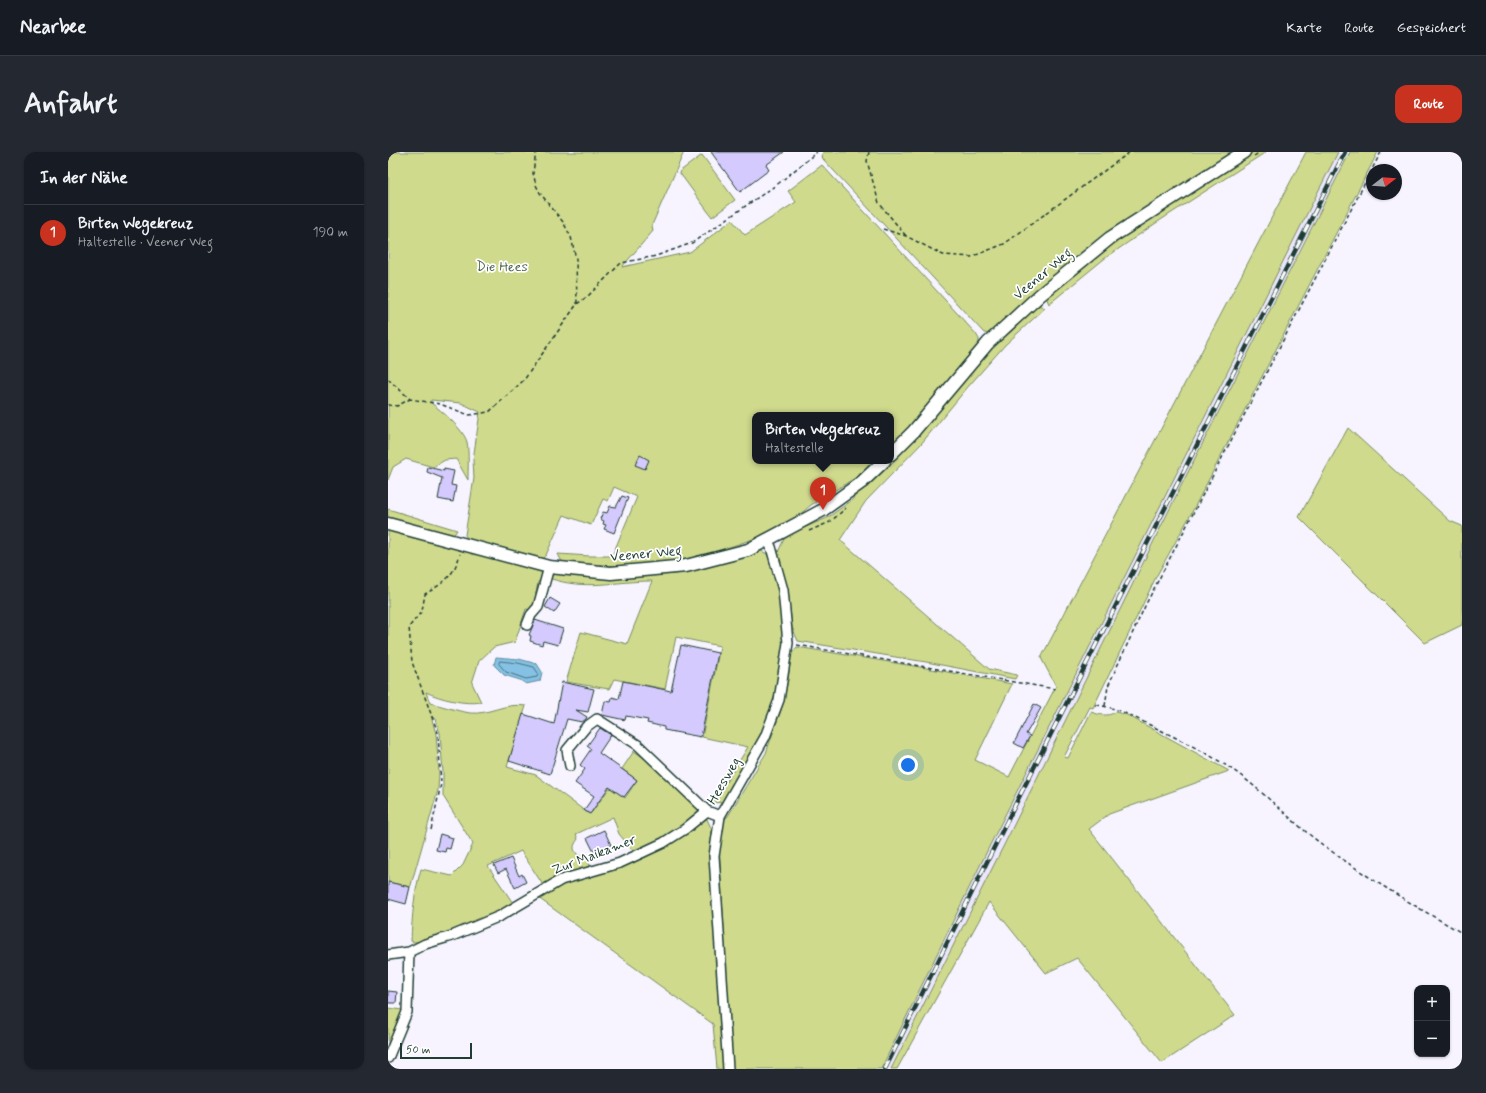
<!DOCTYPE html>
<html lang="de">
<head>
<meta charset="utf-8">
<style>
  body { margin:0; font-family:Mynerve,sans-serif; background:#242831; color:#f1f3f6 }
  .controls { position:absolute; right:12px; bottom:12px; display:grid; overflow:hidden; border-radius:8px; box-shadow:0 1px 3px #0004 }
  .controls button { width:36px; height:36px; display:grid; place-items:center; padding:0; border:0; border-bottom:1px solid #363941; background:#171b24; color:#f1f3f6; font:20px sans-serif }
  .compass { position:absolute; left:978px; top:12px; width:36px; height:36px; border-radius:50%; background:#171b24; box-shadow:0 1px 3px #0004; rotate:73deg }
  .scale { position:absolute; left:12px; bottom:10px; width:72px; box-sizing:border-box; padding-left:4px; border:2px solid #1f3d34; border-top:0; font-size:11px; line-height:14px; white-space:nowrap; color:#1f3d34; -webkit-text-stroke:3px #fff; paint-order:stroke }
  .you { position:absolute; left:520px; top:613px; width:14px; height:14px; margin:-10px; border:3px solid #fff; border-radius:50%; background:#1a73e8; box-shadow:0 0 0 6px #1a73e833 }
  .badge { display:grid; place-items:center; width:26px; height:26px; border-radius:50%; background:#c8321e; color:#fff; font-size:13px; font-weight:700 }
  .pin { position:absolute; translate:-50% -33px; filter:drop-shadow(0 1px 2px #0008) }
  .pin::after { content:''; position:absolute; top:21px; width:14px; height:12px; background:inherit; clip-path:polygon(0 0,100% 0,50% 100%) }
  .popup { position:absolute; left:364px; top:260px; width:142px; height:52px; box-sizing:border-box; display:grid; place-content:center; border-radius:8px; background:#171b24; filter:drop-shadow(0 1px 3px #0005); font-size:13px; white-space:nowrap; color:#9ea1a6 }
  .popup b { font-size:15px; color:#f1f3f6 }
  .popup::after { content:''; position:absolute; left:50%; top:100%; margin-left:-8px; border:8px solid transparent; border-top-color:#171b24 }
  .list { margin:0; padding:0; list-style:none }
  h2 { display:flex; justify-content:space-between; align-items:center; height:52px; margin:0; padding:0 16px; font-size:17px }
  h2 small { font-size:13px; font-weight:400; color:#9ea1a6 }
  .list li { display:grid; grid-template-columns:26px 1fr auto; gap:12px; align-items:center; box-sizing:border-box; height:56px; padding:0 16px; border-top:1px solid #363941 }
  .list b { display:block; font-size:15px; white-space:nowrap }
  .list p { margin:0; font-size:13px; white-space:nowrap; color:#9ea1a6 }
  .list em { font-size:13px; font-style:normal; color:#9ea1a6 }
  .map { position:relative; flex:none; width:1074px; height:917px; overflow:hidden; border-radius:12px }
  header { display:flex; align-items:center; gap:24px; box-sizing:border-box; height:56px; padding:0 20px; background:#171b24; border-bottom:1px solid #363941 }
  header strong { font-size:19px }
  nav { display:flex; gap:22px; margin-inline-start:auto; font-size:14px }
  .intro { display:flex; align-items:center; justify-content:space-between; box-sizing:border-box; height:96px; padding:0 24px }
  h1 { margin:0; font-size:28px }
  .button { padding:10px 18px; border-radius:12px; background:#c8321e; color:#fff; font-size:14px; font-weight:700 }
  main { display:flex; gap:24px; padding:0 24px }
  aside { flex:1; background:#171b24; border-radius:12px; box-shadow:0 1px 3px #0004 }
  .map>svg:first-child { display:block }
  .built { fill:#ede7fe }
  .green { fill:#cfda8d; stroke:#778c60 }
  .water { fill:#85c1e4; stroke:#5c8c9e }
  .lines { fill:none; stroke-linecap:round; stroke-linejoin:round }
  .shore { stroke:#48727a; stroke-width:1 }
  .building { fill:#d5cafd; stroke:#1f3d34 }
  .minor-casing { stroke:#1f3d34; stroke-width:12 }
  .major-casing { stroke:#1f3d34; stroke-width:15 }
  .path { stroke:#1f3d34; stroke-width:1.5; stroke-dasharray:4 3; stroke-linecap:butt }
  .minor { stroke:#fff; stroke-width:9 }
  .major { stroke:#fff; stroke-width:12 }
  .rail-casing { stroke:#1f3d34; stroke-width:4.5 }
  .rail { stroke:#fff; stroke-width:3; stroke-dasharray:9; stroke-linecap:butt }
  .labels { text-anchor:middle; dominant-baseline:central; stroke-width:3.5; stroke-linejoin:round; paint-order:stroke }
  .park-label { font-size:14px; fill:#4b644a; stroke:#fff }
  .street-label { font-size:14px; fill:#1f3d34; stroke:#fff }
</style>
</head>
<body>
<header>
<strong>Nearbee</strong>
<nav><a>Karte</a><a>Route</a><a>Gespeichert</a></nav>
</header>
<div class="intro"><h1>Anfahrt</h1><a class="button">Route</a></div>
<main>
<aside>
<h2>In der Nähe<small></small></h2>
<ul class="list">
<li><span class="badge">1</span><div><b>Birten Wegekreuz</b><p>Haltestelle · Veener Weg</p></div><em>190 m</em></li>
</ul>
</aside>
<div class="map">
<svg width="1074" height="917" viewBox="0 0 1074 917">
  <rect width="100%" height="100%" fill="#f7f4ff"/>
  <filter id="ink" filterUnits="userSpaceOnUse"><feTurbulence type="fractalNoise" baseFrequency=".025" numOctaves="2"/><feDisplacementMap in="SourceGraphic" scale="8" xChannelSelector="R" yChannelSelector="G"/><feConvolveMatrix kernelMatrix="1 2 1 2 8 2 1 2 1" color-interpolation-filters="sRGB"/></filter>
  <g filter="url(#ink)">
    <path class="built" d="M950,0H962L793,334L617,691L503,917H493L602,693Z"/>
    <path class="green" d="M0,0H296L264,73L265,79L234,115L302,100L344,68L357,83L408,50L400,39L434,13L588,182L591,187V195L520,277L503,295V263H367V309H489L480,318L423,353L402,371L374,384L327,400L286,410L234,414L175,412L170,402L202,404H224L249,345L226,335L220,349L215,347L203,373L176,363L158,403L154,407L82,390L77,383L86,326L85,308L92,260L73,251L43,248V251C53,258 76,278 79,290C81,299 80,318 80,328L68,307L57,308L45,315L18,307L5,315L0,328Z
      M435,0H846L603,182L596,181L435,7L434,4Z
      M866,0H878L768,71L716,107L661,152L658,145C722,90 794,45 866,0Z
      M918,0H950L602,693L493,917H344L331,692L335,669L340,664L378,601L393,558L400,528L403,502L409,495L538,516L624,532L587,608L621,625L668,534L653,506Z
      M962,0H990L803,362L768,425L705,556L702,555L676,605L680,606L703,560C712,563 719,565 728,560L739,563L841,619L721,662L701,677L847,863L774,911L689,806L658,821L601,750L509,917H503L617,691L793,334Z
      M314,3L347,48L324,65L291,20Z
      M649,152L657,156L617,193L579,236L533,292L478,349L452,388L601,517L629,523L627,527L538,510L410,489L404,475L401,447L390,400L396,387L406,380L439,366L463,349L476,334L492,322L505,310L606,194Z
      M960,276L1062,369L1074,374V473L1037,491L911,365Z
      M0,357L69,378L65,384L0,367Z
      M0,377L154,419L155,425L150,430L145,459L138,457L127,490L106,495L91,509L84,531L93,550C78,553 52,547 38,540L42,551C55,554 69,559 82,561C102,563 117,550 138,554L119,615L148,623L201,662L204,660L222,635L237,646L249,628L234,617L246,599L273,618L315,659L296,674L247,701L231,682L225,665L188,682L190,687C184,695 185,698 191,704H198L203,716L171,725L155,733L133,699L100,714L125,751L112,761L38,789L25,790L23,789C24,764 26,741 33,717L64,724L75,713L85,692L55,644V621L52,581L47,567L43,564L48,582L51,621L50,638L23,733L22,735L0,730Z
      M370,397L379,402L386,418L393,448L395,478V503L389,541L368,598L335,650L325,651L360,595L314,585L332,494L288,485L277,537L226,527L221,537L178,530L193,480L239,492L264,429C227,429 197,439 161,426L168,421L210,425Z
      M319,667L324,678L322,708L335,917H329L325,872L149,745L160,739L179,731L234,713L312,669Z
      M0,856L15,858L0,900Z"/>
    <path class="water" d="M108,505L131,507L149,512L154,520L152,529L138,532L132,528L116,523L106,513Z"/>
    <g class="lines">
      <path class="shore" d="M112,509L130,511L146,515L150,521L149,525L138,527L118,520L111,512Z"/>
    </g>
    <path class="building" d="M323,0H396L378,13L381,18L352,40Z
      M252,303L261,308L257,317L247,313Z
      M40,315L56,319V317L66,319L63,333L68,334L65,350L50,347L54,326L39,320Z
      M234,344L240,346L226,381L216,377L218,373L215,372L216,369L212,367L215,360L219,361L222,354L228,355Z
      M162,446L172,452L166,461L157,455Z
      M147,468L175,477L170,493L155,489L154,493L142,489L143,484L141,483Z
      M293,493L330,501L313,585L276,578V575L259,571L260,568L238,564L237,568L214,563L217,549L223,550L224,545L231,547L235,529L283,539Z
      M174,530L206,537L200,560L188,558L199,565L198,567L194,570L179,567L162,622L121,609L135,562L166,572Z
      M646,552L653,556L638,582L642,584L635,596L626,591Z
      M212,576L223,583L211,601L249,628L236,645L221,635L202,662L196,658L206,644L187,631L197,617L192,613L203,597L199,594Z
      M216,678L223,693L206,700L199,686Z
      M52,682L65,686L62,697L58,696L57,700L48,698Z
      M123,706L131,724L134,722L138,730L127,736L118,717L110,721L106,713Z
      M0,730L22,735L18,752L0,747Z
      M0,839L9,840L8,851H0Z"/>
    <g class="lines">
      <defs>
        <path id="minor" d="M139,473L143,463L150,455L161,415
          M182,614L179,598L198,575L209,567L250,593L319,659
          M0,803L21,800
          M0,906L19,860L21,800L37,792L64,784L112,764L173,728L232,711L275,691L297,677L319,659L332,664
          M340,917L326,704L332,664L377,585L391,548L400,491L395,438L383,395L379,387"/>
        <path id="major" d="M503,302L525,280L600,191L652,143L722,86L856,0
          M0,372L161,415L223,421L298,414L360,398L435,358L474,330L496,309"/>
      </defs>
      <use href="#minor" class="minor-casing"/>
      <use href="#major" class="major-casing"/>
      <path class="path" d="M481,0L479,9L491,51L518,84
        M866,4L872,0
        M495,77L518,84L555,103L583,105L616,92L742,0
        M189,152L200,144L233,111L268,104L304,91L391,31L429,0
        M0,227L22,247L52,252L81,263L101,260L136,228L189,152L188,107L183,85L175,70L152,41L148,33L145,21L148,0
        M0,253L9,254L22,247
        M421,379L442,370L458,356
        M409,493L667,537
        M708,553C728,555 745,565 762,573C792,588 825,603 852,623C880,644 903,669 931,690C976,724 1025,753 1074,781
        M717,554L720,534L758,452L993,0
        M43,678L53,632L50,581L24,510L21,475L34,459L37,442C56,431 66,424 72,402"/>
      <use href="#minor" class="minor"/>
      <use href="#major" class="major"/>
      <defs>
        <path id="rail" d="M497,917L622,663L957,0"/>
      </defs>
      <use href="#rail" class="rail-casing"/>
      <use href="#rail" class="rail"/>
    </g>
  </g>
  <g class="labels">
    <g class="park-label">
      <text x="114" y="115">Die Hees</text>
    </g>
    <g class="street-label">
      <text transform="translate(655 122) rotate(-40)">Veener Weg</text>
      <text transform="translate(258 402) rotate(-5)">Veener Weg</text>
      <text transform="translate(336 629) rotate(-60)">Heesweg</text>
      <text transform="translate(206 703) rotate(-21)">Zur Maikamer</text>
    </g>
  </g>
</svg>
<div class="controls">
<button>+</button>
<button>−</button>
</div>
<svg class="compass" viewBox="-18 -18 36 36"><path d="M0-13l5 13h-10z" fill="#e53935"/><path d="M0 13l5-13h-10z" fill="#9ea1a6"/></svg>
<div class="scale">50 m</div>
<div class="you"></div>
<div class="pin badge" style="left:435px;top:358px">1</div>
<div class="popup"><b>Birten Wegekreuz</b>Haltestelle</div>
</div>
</main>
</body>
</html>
